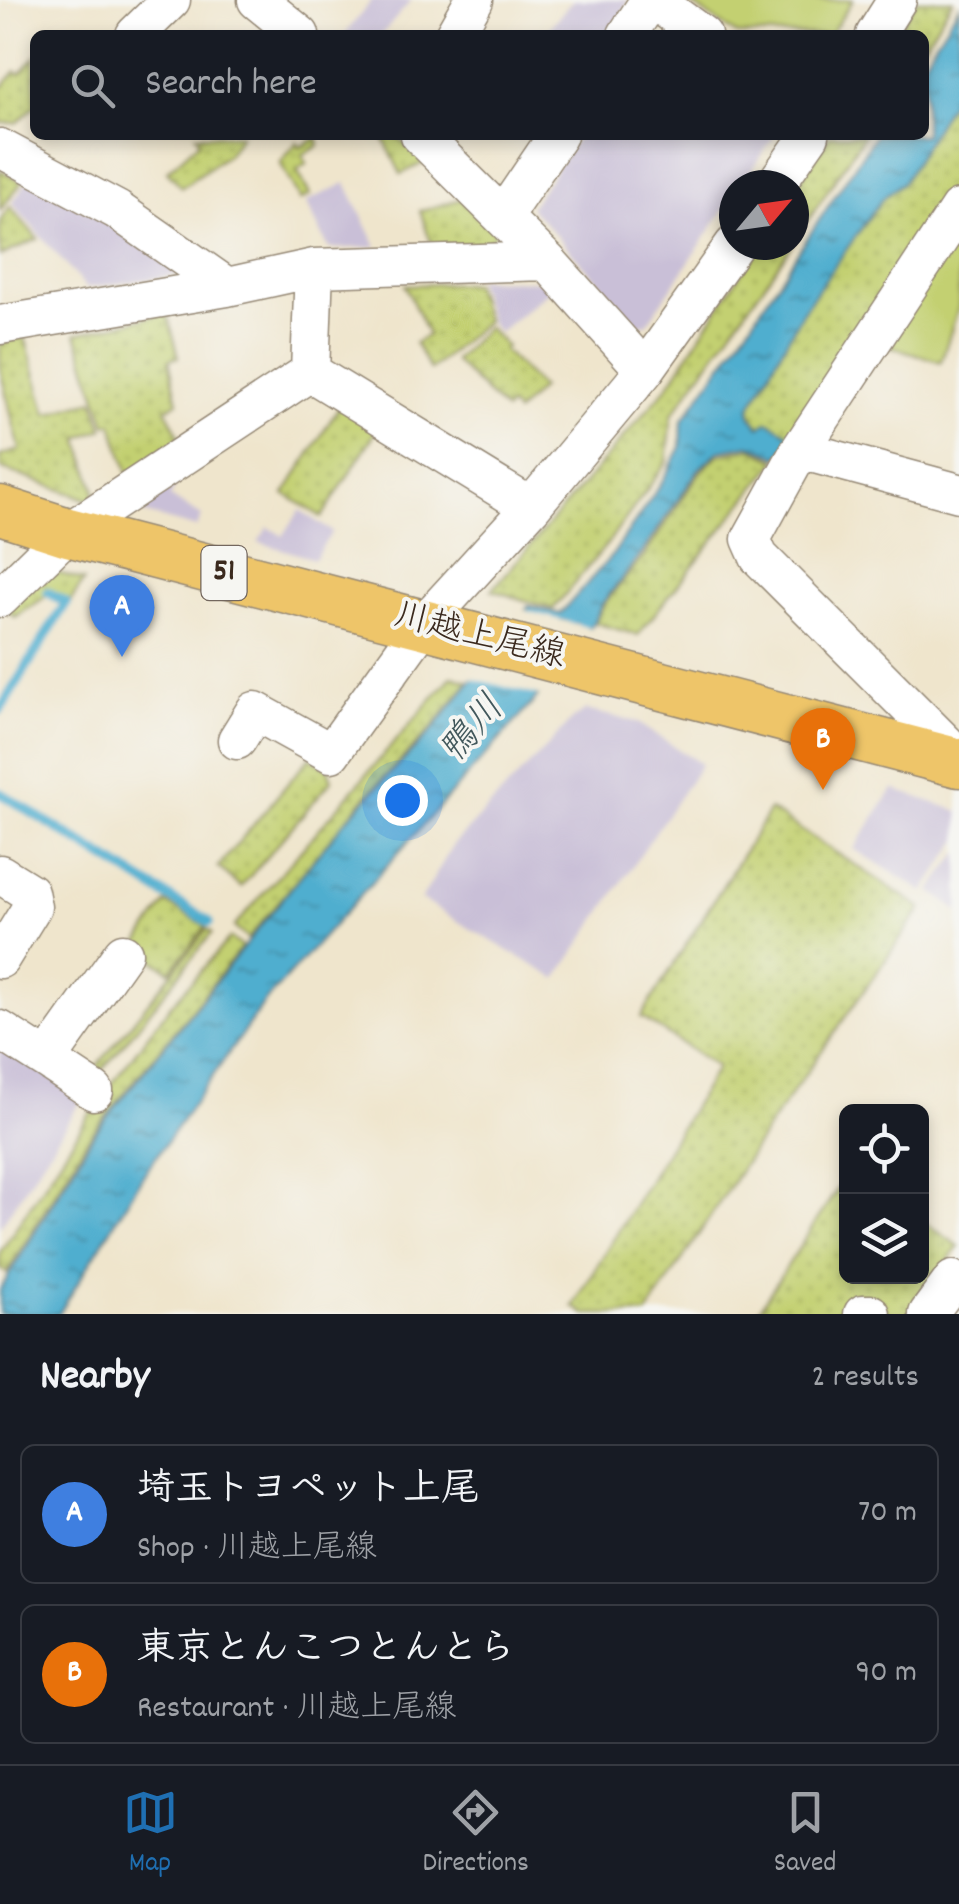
<!DOCTYPE html>
<html lang="en">
<head>
<meta charset="utf-8">
<style>
  body { margin:0; font-family:Dekko,"Klee One",sans-serif; background:#20242c; color:#f1f3f6 }
  .controls { position:absolute; right:30px; bottom:30px; display:grid; overflow:hidden; border-radius:15px; box-shadow:0 5px 15px #0003 }
  .controls button { width:90px; height:90px; display:grid; place-items:center; padding:0; border:0; border-bottom:2px solid #363941; background:#171b24; color:#f1f3f6; font:50px sans-serif }
  .compass { position:absolute; left:719px; top:170px; width:90px; height:90px; border-radius:50%; background:#171b24; box-shadow:0 5px 15px #0003; rotate:61deg }
  .you { position:absolute; left:402px; top:800px; width:35px; height:35px; margin:-25px; border:8px solid #fff; border-radius:50%; background:#1a73e8; box-shadow:0 0 0 15px #1a73e833 }
  .badge { display:grid; place-items:center; width:65px; height:65px; border-radius:50%; background:#1f6fb2; color:#fff; font-size:32px; font-weight:700 }
  .pin { position:absolute; translate:-50% -82px; filter:drop-shadow(0 2px 5px #0008) }
  .pin::after { content:''; position:absolute; top:52px; width:35px; height:30px; background:inherit; clip-path:polygon(0 0,100% 0,50% 100%) }
  .list { margin:0; padding:0; list-style:none }
  h2 { display:flex; justify-content:space-between; align-items:center; height:130px; margin:0; padding:0 40px; font-size:42px }
  h2 small { font-size:32px; font-weight:400; color:#9ea1a6 }
  .list li { display:grid; grid-template-columns:65px 1fr auto; gap:30px; align-items:center; box-sizing:border-box; height:140px; margin:0 20px 20px; padding:0 20px; border:2px solid #363941; border-radius:15px }
  .list b { display:block; font-size:38px; white-space:nowrap }
  .list p { margin:0; font-size:32px; white-space:nowrap; color:#9ea1a6 }
  .list em { font-size:32px; font-style:normal; color:#9ea1a6 }
  .icon { flex:none; width:55px; height:55px; fill:none; stroke:currentColor; stroke-width:2; stroke-linecap:round; stroke-linejoin:round }
  .map { position:relative; flex:none; width:959px; height:1314px; overflow:hidden }
  .search { position:absolute; background:#171b24; box-shadow:0 5px 15px #0003; left:30px; right:30px; top:30px; height:110px; display:flex; align-items:center; gap:25px; box-sizing:border-box; padding:0 35px; border-radius:15px; color:#9ea1a6; font-size:38px }
  .sheet { height:450px; background:#171b24 }
  nav { display:flex; justify-content:space-around; align-items:center; box-sizing:border-box; height:140px; border-top:2px solid #363941; background:#171b24; font-size:28px; color:#9ea1a6 }
  nav a { display:grid; justify-items:center; gap:5px }
  nav .on { color:#1f6fb2 }
  .map>svg:first-child { display:block }
  .industrial { fill:#c9bfd7 }
  .grass { fill:url(#grass-dots); stroke:#7f7d48; stroke-width:2.5 }
  .park { fill:#c3d071; stroke:#7f7d48; stroke-width:2.5 }
  .water { fill:url(#water-ripples); stroke:#466c76; stroke-width:2.5 }
  .pier { fill:#efe5cc }
  .lines { fill:none; stroke-linecap:round; stroke-linejoin:round }
  .stream { stroke:#50aecf; stroke-width:10 }
  .minor-casing { stroke:#958875; stroke-width:41 }
  .major-casing { stroke:#958875; stroke-width:51 }
  .minor { stroke:#fff; stroke-width:38 }
  .major { stroke:#eec569; stroke-width:48 }
  .labels { text-anchor:middle; dominant-baseline:central; stroke-width:8; stroke-linejoin:round; paint-order:stroke }
  .shield { fill:#f6f6f2; stroke:#73675e; stroke-width:2.5 }
  .shield-label { font-size:32px; font-weight:bold; fill:#3b2a1e }
  .street-label { font-size:35px; fill:#3b2a1e; stroke:#f6f6f2 }
  .water-label { font-size:38px; font-style:italic; fill:#42585c; stroke:#f6f6f2 }
</style>
</head>
<body>
<div class="map">
<svg width="959" height="1314" viewBox="0 0 959 1314">
  <defs>
    <pattern id="grass-dots" width="8" height="8" patternUnits="userSpaceOnUse" patternTransform="scale(2.5)"><rect width="8" height="8" fill="#c3d071"/><path d="M2 2h.1M6 6h.1" fill="none" stroke="#a8b361" stroke-width="1.8" stroke-linecap="round"/></pattern>
    <pattern id="water-ripples" width="26" height="14" patternUnits="userSpaceOnUse" patternTransform="scale(2.5)"><rect width="26" height="14" fill="#50aecf"/><path d="M2 4q2-2 4 0t4 0M15 11q2-2 4 0t4 0" fill="none" stroke="#448ea7"/></pattern>
  </defs>
  <rect width="100%" height="100%" fill="#f6f6f2"/>
  <filter id="ink" filterUnits="userSpaceOnUse"><feTurbulence type="fractalNoise" baseFrequency=".01" numOctaves="2"/><feDisplacementMap in="SourceGraphic" scale="20" xChannelSelector="R" yChannelSelector="G"/><feConvolveMatrix kernelMatrix="1 2 1 2 8 2 1 2 1" color-interpolation-filters="sRGB"/></filter>
  <filter id="wash" filterUnits="userSpaceOnUse"><feTurbulence type="fractalNoise" baseFrequency=".0048" numOctaves="4" result="noise"/><feDisplacementMap in="SourceGraphic" scale="40" xChannelSelector="R" yChannelSelector="G"/><feGaussianBlur stdDeviation="2.25" result="paint"/><feColorMatrix in="noise" values="0 0 0 0 0 0 0 0 0 0 0 0 0 0 0 0 0 1.4 0 .05"/><feComposite in="paint" operator="in"/></filter>
  <g filter="url(#wash)">
    <rect width="100%" height="100%" fill="#efe5cc"/>
    <path class="industrial" d="M372,0H412L381,35H344Z
      M573,0H628L614,35H543Z
      M579,135H775L741,185H734V195L647,324L638,325L530,207Z
      M28,180L110,223L183,274L86,288L12,203Z
      M346,183L377,247L329,249L306,202Z
      M476,279L541,281L550,290L498,333L490,322Z
      M183,471L170,497L202,516L197,528L138,512L136,502Z
      M300,510L332,532L314,559L258,542L268,527L283,536Z
      M586,710L637,722L701,764L557,979L421,900L453,845L573,719Z
      M893,789L959,811V840L924,892L854,849Z
      M959,852V912L931,891Z
      M0,1045L85,1095L0,1227Z"/>
    <path class="grass" d="M917,0H953L924,45V35H894Z
      M35,57V106L17,123H0V89L16,71L20,74Z
      M959,87V184L793,436C774,431 752,430 750,408L803,311L882,199L904,181Z
      M196,135H241L228,154L182,187L167,171L200,141Z
      M382,135H394L427,161L401,174Z
      M830,135H864L794,242V190Z
      M317,138L319,146L302,155L307,164L297,170L310,195L300,200L280,163L297,142L300,147Z
      M0,170L22,182L0,210Z
      M461,199L496,231L489,246L432,245L420,211Z
      M10,207L38,239L0,256V221Z
      M759,245H792L672,415L667,462L608,543L553,609L492,590L668,386Z
      M473,283L486,321L430,370L415,343L428,335L405,285Z
      M167,313L179,357L169,360L178,402L166,409L182,442L129,476L112,423L106,425L76,334Z
      M487,327L506,346L503,350L541,388L516,413L510,406L505,411L454,361Z
      M25,337L47,414L94,400L103,429L79,438L95,490L92,501L0,468V456L20,450L0,370V343Z
      M340,405L378,428L322,517L285,494Z
      M751,448L777,460L638,635L595,623L604,604L644,556L700,472L718,455Z
      M46,569L84,581L70,602L50,590L45,597L15,617L3,607Z
      M452,676L469,681L431,729L366,796L248,939L234,927Z
      M310,757L328,768L332,780L241,887L218,867Z
      M770,810L922,908L771,1123L647,1314H585L573,1306L717,1067L641,1017Z
      M166,903L206,926L170,971L135,948Z
      M207,929L212,933L99,1075L91,1074Z
      M230,938L242,947L87,1140L7,1273L0,1269V1252L95,1106L170,1006Z
      M846,1176V1276H922V1221L959,1246L910,1314H892L862,1301L831,1314H756Z"/>
    <path class="park" d="M685,0H853L830,35H737Z
      M959,234V306L941,362L880,343Z"/>
    <path class="water" d="M959,6V87L904,181L882,199L803,311L750,408L751,416L760,427L768,421L793,436L779,457L750,445L719,451L699,469L642,553L602,604L593,623L536,699L264,1003L144,1174L59,1314H0V1290L93,1135L344,822L432,731L529,606L560,614L614,553L662,482L681,447L682,421L754,319L875,135H924V60Z"/>
    <path class="pier" d="M520,609L594,629L544,697L467,677Z"/>
    <g class="lines">
      <path class="stream" d="M0,710L66,603L48,592
        M0,793L209,922"/>
    </g>
  </g>
  <g filter="url(#ink)">
    <g class="lines">
      <defs>
        <path id="minor" d="M257,0L300,35
          M654,0L702,35
          M135,35L171,0
          M454,35L474,0
          M627,35L650,0
          M875,35L897,0
          M420,135L547,261L645,370
          M0,148L117,210L227,287
          M775,185L810,135
          M959,209L800,450L751,539L759,557L959,757
          M503,216L558,135
          M0,325L227,287L314,268L547,261
          M310,372L531,507
          M310,372L314,268
          M800,450L959,493
          M0,598L68,532L310,372
          M237,740L255,711L331,753L423,625L531,507L645,370L734,245
          M0,874L29,892L32,907L0,959
          M0,1030L47,1060L123,953
          M47,1060L94,1091
          M863,1314H871
          M928,1314L953,1280L959,1285"/>
        <path id="major" d="M0,510L68,532L959,763"/>
      </defs>
      <use href="#minor" class="minor-casing"/>
      <use href="#major" class="major-casing"/>
      <use href="#minor" class="minor"/>
      <use href="#major" class="major"/>
    </g>
  </g>
  <g class="labels">
    <rect class="shield" x="201.5" y="546" width="45" height="54" rx="8"/>
    <g class="shield-label">
      <text x="224" y="573">51</text>
    </g>
    <g class="street-label">
      <text transform="translate(479 638) rotate(14)">川越上尾線</text>
    </g>
    <g class="water-label">
      <text transform="translate(474 731) rotate(-49)">鴨川</text>
    </g>
  </g>
</svg>
<div class="controls">
<button><svg class="icon" aria-label="locate" viewBox="0 0 24 24"><circle cx="12" cy="12" r="6"/><path d="M12 2v4M12 18v4M2 12h4M18 12h4"/></svg></button>
<button><svg class="icon" aria-label="layers" viewBox="0 0 24 24"><path d="M12 4l9 5-9 5-9-5zM3 14l9 5 9-5"/></svg></button>
</div>
<svg class="compass" viewBox="-18 -18 36 36"><path d="M0-13l5 13h-10z" fill="#e53935"/><path d="M0 13l5-13h-10z" fill="#9ea1a6"/></svg>
<div class="you"></div>
<div class="pin badge" style="left:122px;top:657px;background:#3f7fe0">A</div>
<div class="pin badge" style="left:823px;top:790px;background:#e8710a">B</div>
<div class="search"><svg class="icon" aria-label="search" viewBox="0 0 24 24"><circle cx="10" cy="10" r="6"/><path d="M15 15l6 6"/></svg>Search here</div>
</div>
<section class="sheet">
<h2>Nearby<small>2 results</small></h2>
<ul class="list">
<li><span class="badge" style="background:#3f7fe0">A</span><div><b>埼玉トヨペット上尾</b><p>Shop · 川越上尾線</p></div><em>70 m</em></li>
<li><span class="badge" style="background:#e8710a">B</span><div><b>東京とんこつとんとら</b><p>Restaurant · 川越上尾線</p></div><em>90 m</em></li>
</ul>
</section>
<nav>
<a class="on"><svg class="icon" aria-label="map" viewBox="0 0 24 24"><path d="M3 6l6-2 6 2 6-2v14l-6 2-6-2-6 2zM9 4v14M15 6v14"/></svg>Map</a>
<a><svg class="icon" aria-label="directions" viewBox="0 0 24 24"><path d="M12 3l9 9-9 9-9-9zM9 14v-3h6M13 9l2 2-2 2"/></svg>Directions</a>
<a><svg class="icon" aria-label="saved" viewBox="0 0 24 24"><path d="M7 4h10v16l-5-4-5 4z"/></svg>Saved</a>
</nav>
</body>
</html>
